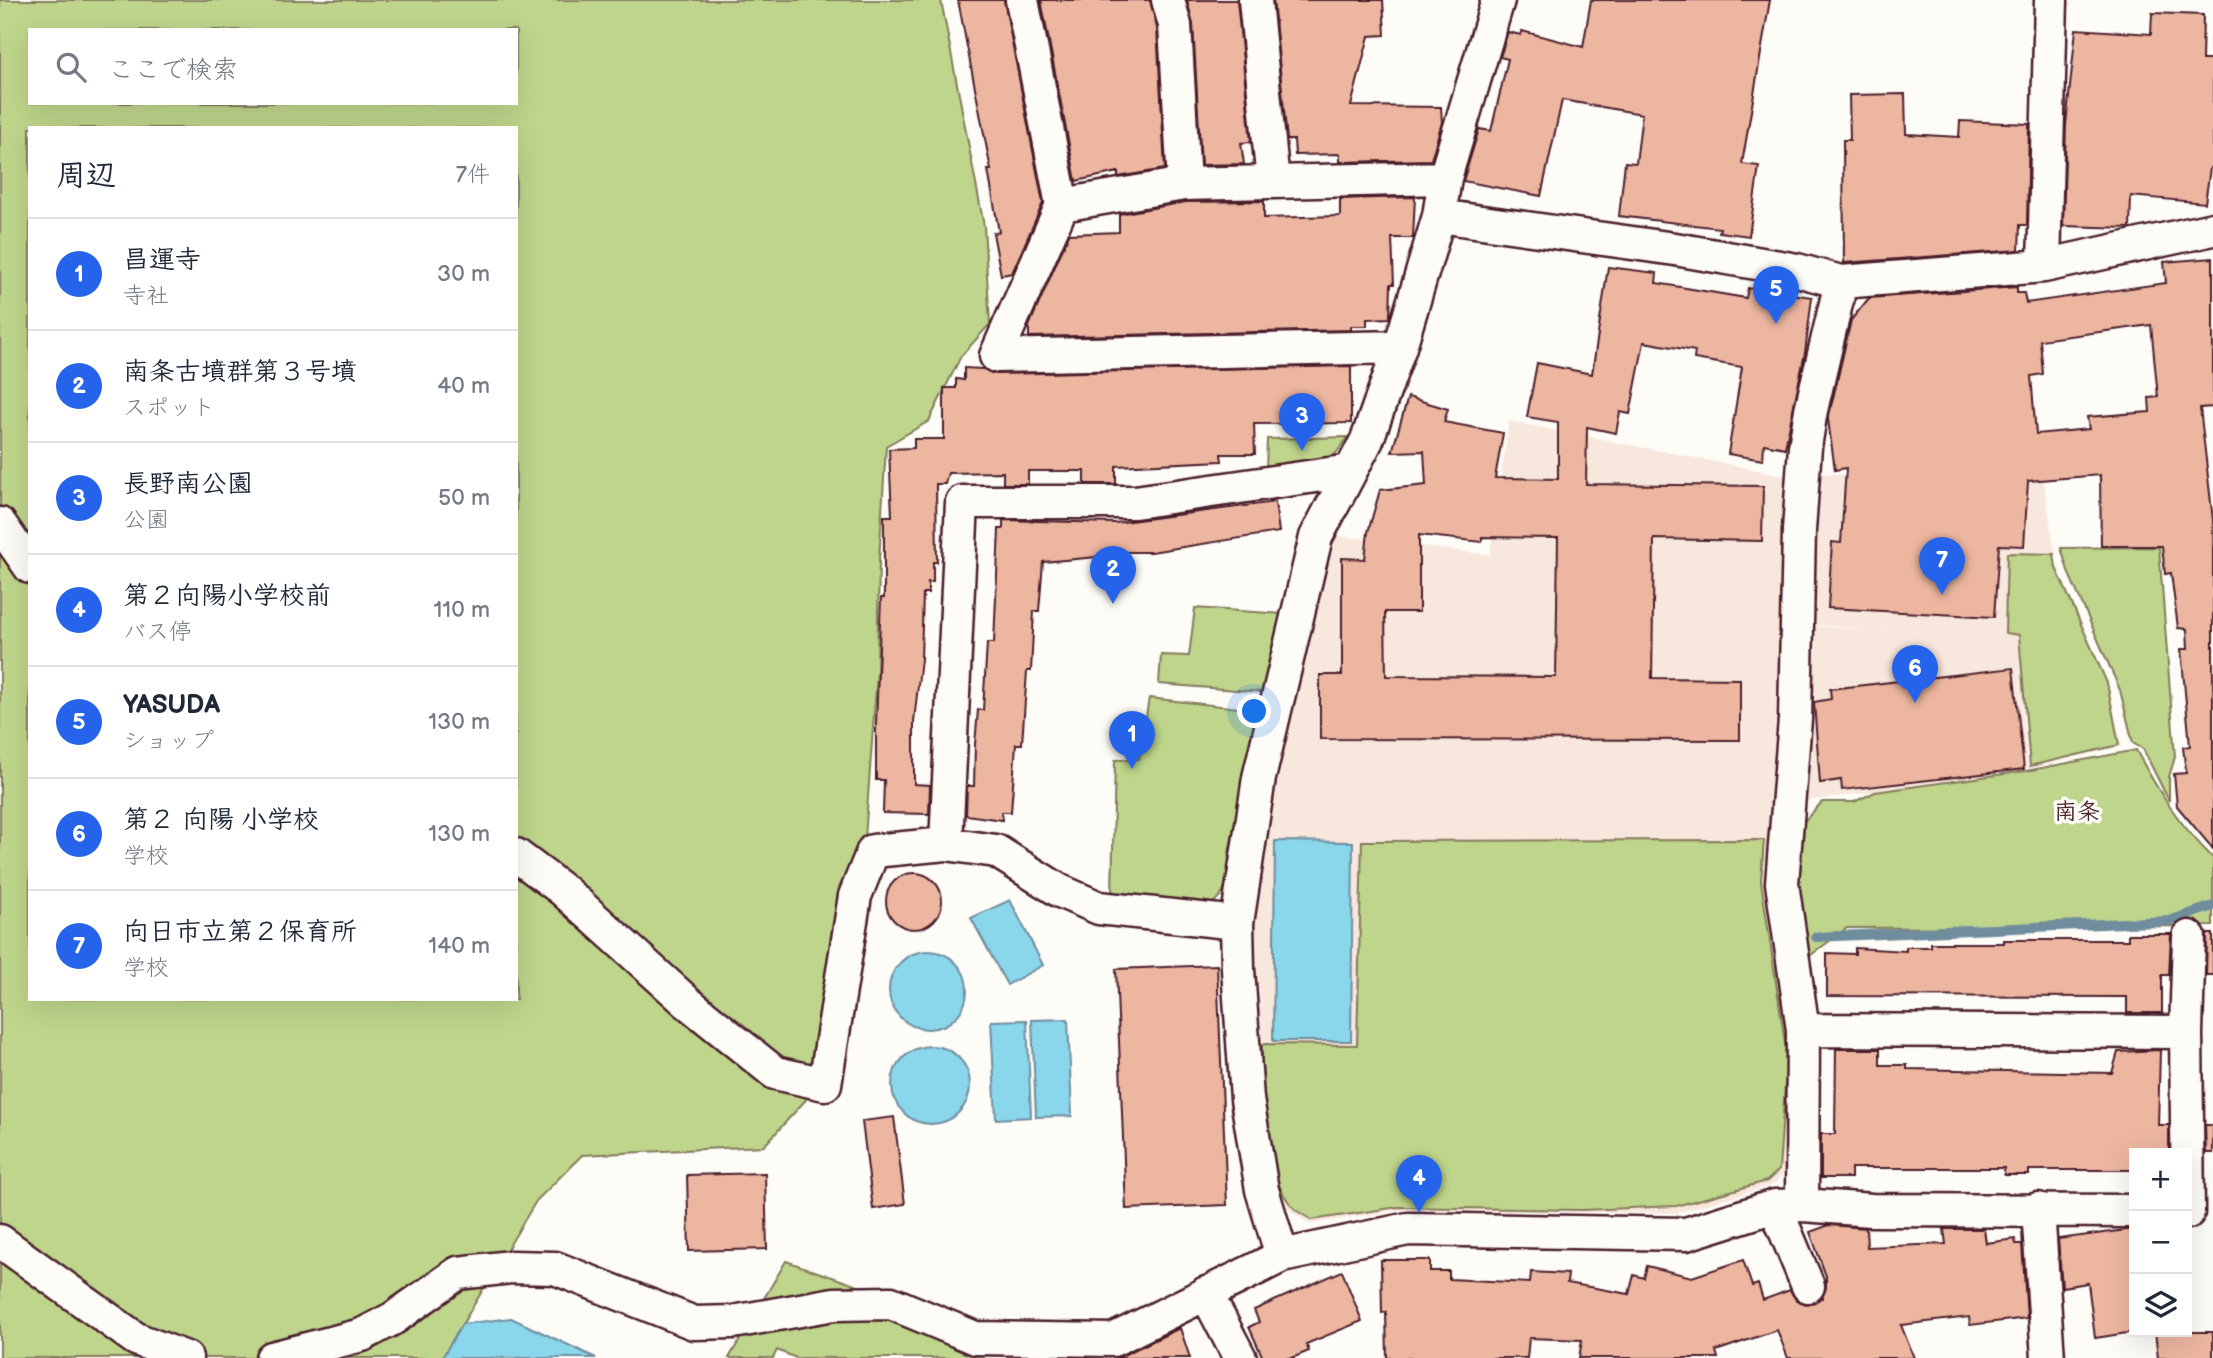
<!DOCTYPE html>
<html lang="ja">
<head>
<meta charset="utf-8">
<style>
  body { margin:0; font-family:"Balsamiq Sans","Klee One",sans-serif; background:#f6f6f7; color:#1f2937 }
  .controls { position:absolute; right:21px; bottom:21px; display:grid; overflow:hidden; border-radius:0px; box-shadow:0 7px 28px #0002 }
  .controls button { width:63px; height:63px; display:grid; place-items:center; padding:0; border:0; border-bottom:2px solid #e0e1e3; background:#fff; color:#1f2937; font:35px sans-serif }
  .you { position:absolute; left:1255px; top:712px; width:24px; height:24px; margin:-18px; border:5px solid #fff; border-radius:50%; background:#1a73e8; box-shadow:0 0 0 10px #1a73e833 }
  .badge { display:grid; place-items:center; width:46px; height:46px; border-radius:50%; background:#2563eb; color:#fff; font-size:23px; font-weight:700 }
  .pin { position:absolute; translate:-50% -58px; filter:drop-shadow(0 2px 4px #0008) }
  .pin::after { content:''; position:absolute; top:37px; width:24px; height:21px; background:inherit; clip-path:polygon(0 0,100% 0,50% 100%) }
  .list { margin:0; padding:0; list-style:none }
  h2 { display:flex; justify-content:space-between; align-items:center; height:91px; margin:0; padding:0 28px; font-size:30px }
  h2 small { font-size:23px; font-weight:400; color:#747a83 }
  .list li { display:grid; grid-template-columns:46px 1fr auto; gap:21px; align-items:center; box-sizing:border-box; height:112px; padding:0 28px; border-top:2px solid #e0e1e3 }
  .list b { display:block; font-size:26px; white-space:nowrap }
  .list p { margin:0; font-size:23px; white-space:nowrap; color:#747a83 }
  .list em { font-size:23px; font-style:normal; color:#747a83 }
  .icon { flex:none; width:38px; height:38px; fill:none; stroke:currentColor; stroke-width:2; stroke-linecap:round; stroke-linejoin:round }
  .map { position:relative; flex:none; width:2213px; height:1358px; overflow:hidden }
  .search { position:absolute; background:#fff; box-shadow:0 7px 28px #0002; left:28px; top:28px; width:490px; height:77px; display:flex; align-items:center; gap:18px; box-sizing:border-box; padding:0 24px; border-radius:0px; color:#747a83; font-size:26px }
  .panel { position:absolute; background:#fff; box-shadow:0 7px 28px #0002; left:28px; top:126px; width:490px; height:875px; border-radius:0px }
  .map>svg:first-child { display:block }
  .built { fill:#f8e7dd }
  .green { fill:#bed58b; stroke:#847a5b; stroke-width:2; fill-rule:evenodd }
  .water { fill:#8ad6ea; stroke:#708d9e; stroke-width:2 }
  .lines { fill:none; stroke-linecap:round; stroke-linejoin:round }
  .stream { stroke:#708d9e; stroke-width:10 }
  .building { fill:#ecb6a0; stroke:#4a1f2b; stroke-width:2; fill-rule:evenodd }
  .street-casing { stroke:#4a1f2b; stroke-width:37 }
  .street { stroke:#fdfcf7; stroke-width:32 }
  .labels { text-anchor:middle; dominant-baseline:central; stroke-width:7; stroke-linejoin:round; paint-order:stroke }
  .neighbourhood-label { font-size:23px; font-weight:bold; fill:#4a1f2b; stroke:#fdfcf7 }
</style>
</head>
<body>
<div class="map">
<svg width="2213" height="1358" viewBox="0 0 2213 1358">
  <rect width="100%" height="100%" fill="#fdfcf7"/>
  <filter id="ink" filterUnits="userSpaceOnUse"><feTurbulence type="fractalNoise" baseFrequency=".0143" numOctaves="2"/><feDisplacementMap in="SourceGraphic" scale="14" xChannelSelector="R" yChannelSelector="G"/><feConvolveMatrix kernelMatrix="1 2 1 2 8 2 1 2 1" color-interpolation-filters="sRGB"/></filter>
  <g filter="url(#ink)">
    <path class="built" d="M1509,421L1788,476L1767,882L1792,1052L1785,1172L1773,1185L1676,1213L1398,1210L1310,1224L1288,1209L1273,1189L1258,1076L1253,896L1261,839L1332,535L1490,555Z
      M2042,470L2057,566L2108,683L2122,746L2028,769L2015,637L2027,770L1806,801L1812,626L1893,630L1812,625L1821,473L1902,479Z"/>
    <path class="green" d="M0,0H941L984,226L990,324L961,356L929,421L886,446L879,561L877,673L865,838L846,890L848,1053L764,1146L582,1155L536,1201L442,1358H0ZM30,30H516V103H30ZM30,128H516V999H30Z
      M1348,437L1329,463L1266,473L1267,439Z
      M2159,547L2175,757L2169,777V801L2143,749L2133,743L2120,690L2069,574L2061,548Z
      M2007,553L2054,554L2056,568L2107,683L2119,745L2030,766L2019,635L2005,633Z
      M1195,608L1283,614L1262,692L1159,684L1161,655L1189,656Z
      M1149,698L1257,710L1229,853C1228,873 1229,894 1210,905L1112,893L1115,760L1139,759Z
      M2136,750C2159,793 2178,823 2213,858V926L1847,928L1807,958L1796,884L1794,832L1822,802H1854L1875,792L2026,771Z
      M1764,840L1761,881L1787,1056L1779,1170L1767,1181L1676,1206L1582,1210L1398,1207L1312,1220C1306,1216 1298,1213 1294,1208C1260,1174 1262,1088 1262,1044L1357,1045L1362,841Z
      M786,1261L994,1333L983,1358H796L777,1350L773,1358H729Z"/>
    <path class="water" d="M1275,841L1353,842L1351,1041H1273Z
      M1010,900L1043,965L1007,985L971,918Z
      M889 990a39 39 0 1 1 78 0a39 39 0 1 1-78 0Z
      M1068,1019L1072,1116L1036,1117L1032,1020Z
      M1027,1020L1031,1117L996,1119L991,1021Z
      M892 1085a39 39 0 1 1 78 0a39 39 0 1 1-78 0Z
      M511,1318L596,1358H442L462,1324Z"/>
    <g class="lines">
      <path class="stream" d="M1816,937L2169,921L2213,906"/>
    </g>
    <path class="building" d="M958,0H1004L1043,203L1012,273L1001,275L993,233L999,232L988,170H991Z
      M1041,0H1150L1157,28L1165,169L1118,177V172L1076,181Z
      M1187,0H1237L1251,142L1241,143L1244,164L1201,165L1193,24Z
      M1273,0H1383L1385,35L1369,36L1351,106L1441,107L1442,122L1431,160L1340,162V154L1295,155L1294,140H1287Z
      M1591,0H1770L1742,164L1759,166L1749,236L1719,232L1720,228L1619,216L1625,162L1636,163L1642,114L1562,100L1541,196L1463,181L1479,129L1491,131L1508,59L1500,57L1508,32L1521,35L1522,31L1583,47Z
      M2152,13L2203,15L2202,60H2213V168H2210L2205,203L2131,196L2130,228L2063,226L2066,125L2076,29L2151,34Z
      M1905,94L1906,134L1959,137L1960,121L2029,124L2027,225H2020L2019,250L1844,263L1843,140H1850L1849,95Z
      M1415,197L1413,238H1392L1394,284H1391L1390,318L1367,319V326H1351V330L1029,337V326L1069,234L1119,232V214L1186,202L1264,201V218L1340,216V199Z
      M2213,258V407L2200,408L2213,520V849L2177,806L2174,774L2186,773L2183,747L2190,746L2181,649H2188L2187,629L2178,628L2171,573L2165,574L2162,546H2101L2100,475L2028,481L2024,546L1999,545L1994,617L1828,608L1832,542L1841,543L1846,468L1835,470L1828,420L1851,320L1869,298L2017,287V293H2024L2026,303L2166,283L2164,262ZM2151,325L2158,397L2149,398L2150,412L2087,417L2089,429L2036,434L2031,376L2043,374L2040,340Z
      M1608,267L1657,273L1656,283L1746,298L1748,288L1812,297L1805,353L1785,448L1764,444L1763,460L1728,454L1742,367L1694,359L1695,351L1644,342L1630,414L1620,412L1616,433L1587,427L1586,484L1763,486L1762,541L1654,539L1652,678L1740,679V740L1320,739V675H1342V558L1365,559L1368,532L1380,490L1426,485L1424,451L1392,452L1408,397L1448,409L1444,422L1503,433L1495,478L1558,479V422L1527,417L1537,363L1592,374ZM1419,535L1482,542V537L1558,538L1556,677L1386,676L1385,612H1419Z
      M1351,366V423L1254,424L1255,454H1221L1222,461L1116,466V484H1085V471H1028V484H1003V472L948,473L945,484H936L937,562H933V582H928V593H923L921,659L914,721V784L930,785L929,814L883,813L884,780H876V723L881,598H884V516H892L889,449L914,448V439H944V388H956V379L964,380V368L983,369L996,374Z
      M1275,502L1279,532L1151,552H1108V556L1043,562L1039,611H1034L1031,671H1027L1022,744H1016L1011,812H1002V820L966,815L967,786H974L975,744L978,710H983L987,643H994L999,529H1003V520L1115,523Z
      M2013,668L2024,769L1842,790L1841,780L1820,783L1814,702L1831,699L1830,689Z
      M886 901a28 28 0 1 1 56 0a28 28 0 1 1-56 0Z
      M2128,934H2171L2169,975H2162V1013H2127V997L1827,996V953L1855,954V948L1906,951V947H1931V943H2004V940H2128Z
      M2207,934H2213V975H2206Z
      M1217,965L1227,1205L1126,1209L1116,969Z
      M1836,1049H1880V1065H1907V1069L2112,1073L2118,1052L2160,1050L2158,1125H2169V1153H2134V1170H2029V1175H2004V1168H1851V1178H1821V1134H1835Z
      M894,1117L905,1204L873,1209L862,1121Z
      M2205,1125H2213V1153H2206Z
      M765,1173L767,1249L689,1251L687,1175Z
      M1829,1225L1866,1228L1867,1247L1946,1244L1944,1229H1984L1986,1243L2015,1239L2016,1244H2022L2027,1318L1970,1325L1969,1317L1901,1325L1914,1358H1788L1777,1330L1716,1351L1718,1358H1579L1582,1340L1529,1338L1527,1358H1387L1386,1312L1382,1313L1381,1260H1430V1271H1449V1279L1530,1283L1531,1272L1568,1274L1567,1283L1629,1294L1634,1275L1644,1278L1647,1266L1692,1277L1743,1260L1752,1286L1758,1284L1763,1300L1790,1290L1796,1300L1806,1304L1822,1298L1826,1288V1276L1810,1232Z
      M2134,1229V1332L2095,1338L2088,1283L2062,1287L2058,1239Z
      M1342,1271L1362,1321L1306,1344L1309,1351L1292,1358H1263L1249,1327L1259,1322L1254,1310Z
      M1180,1328L1190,1358H1115L1121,1356Z
      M2155,1332H2213V1358H2158Z"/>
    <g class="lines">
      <defs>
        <path id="street" d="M1022,0L1062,205L996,356L1400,347
          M1168,0L1175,25L1184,184
          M1255,0L1273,182
          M1062,205L1184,184L1445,178
          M1439,216L1675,249L1797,270L1841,282L2044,266L2213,229
          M2044,266L2051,0
          M0,524L30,567
          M946,844L962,502H1135L1350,471
          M516,855L564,891L687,1002L775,1073L825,1084L855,896L873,851L946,844L996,851L1060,891L1099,908L1237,923
          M1803,1030L2186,1032
          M1802,1205L1803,1030L1782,883L1795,719L1799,530L1805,447L1811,410L1841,282
          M1775,1206L1808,1286
          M2038,1209L2048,1358
          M2188,1212L2186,1032L2189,937
          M0,1241L136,1339L186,1358
          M1282,1256L1262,1190L1247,1099L1238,969L1237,923L1259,778L1316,537L1367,440L1400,347L1439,216L1445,178L1498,0
          M1206,1293L1240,1358
          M272,1358L362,1335L394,1318L458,1273L511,1267L555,1268L694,1323L733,1322L834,1304L891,1303L975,1338L1113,1340L1282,1256L1408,1229L1686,1234L1775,1206L1802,1205L1872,1210L2134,1211"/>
      </defs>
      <use href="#street" class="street-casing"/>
      <use href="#street" class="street"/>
    </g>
  </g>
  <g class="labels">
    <g class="neighbourhood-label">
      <text x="2077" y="812">南条</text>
    </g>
  </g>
</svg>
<div class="controls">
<button>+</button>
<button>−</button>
<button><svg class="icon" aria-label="layers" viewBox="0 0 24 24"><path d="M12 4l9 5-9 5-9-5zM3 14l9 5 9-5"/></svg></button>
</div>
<div class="you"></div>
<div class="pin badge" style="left:1132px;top:769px">1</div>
<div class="pin badge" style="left:1113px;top:604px">2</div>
<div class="pin badge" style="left:1302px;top:451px">3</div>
<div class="pin badge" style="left:1419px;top:1213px">4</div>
<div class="pin badge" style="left:1776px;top:324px">5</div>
<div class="pin badge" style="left:1915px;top:703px">6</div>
<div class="pin badge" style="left:1942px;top:595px">7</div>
<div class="search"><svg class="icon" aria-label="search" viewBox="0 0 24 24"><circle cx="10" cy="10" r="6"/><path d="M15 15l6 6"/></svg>ここで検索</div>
<section class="panel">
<h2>周辺<small>7件</small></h2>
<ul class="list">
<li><span class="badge">1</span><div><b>昌運寺</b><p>寺社</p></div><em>30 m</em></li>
<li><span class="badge">2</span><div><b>南条古墳群第３号墳</b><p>スポット</p></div><em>40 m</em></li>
<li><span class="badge">3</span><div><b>長野南公園</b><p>公園</p></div><em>50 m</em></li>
<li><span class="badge">4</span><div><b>第２向陽小学校前</b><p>バス停</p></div><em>110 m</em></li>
<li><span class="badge">5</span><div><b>YASUDA</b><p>ショップ</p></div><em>130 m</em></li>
<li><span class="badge">6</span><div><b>第２ 向陽 小学校</b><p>学校</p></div><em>130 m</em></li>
<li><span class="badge">7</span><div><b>向日市立第２保育所</b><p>学校</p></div><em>140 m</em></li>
</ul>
</section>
</div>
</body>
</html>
